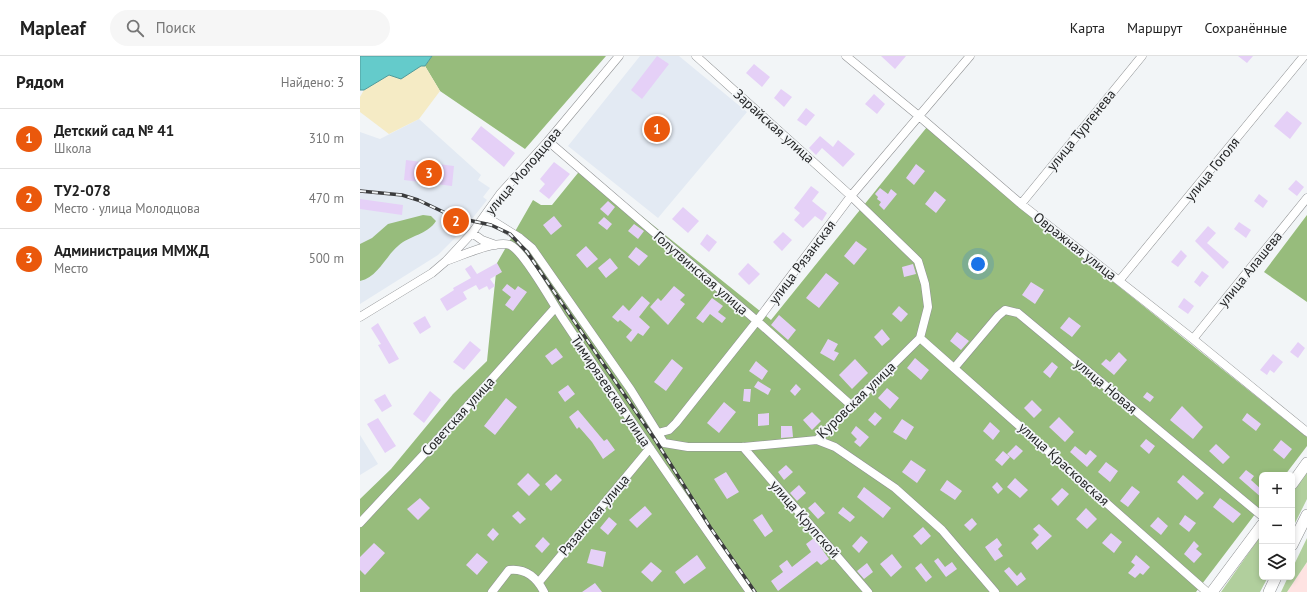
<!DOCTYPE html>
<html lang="ru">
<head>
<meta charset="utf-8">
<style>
  body { margin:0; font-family:"PT Sans",sans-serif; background:#f6f6f6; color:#222 }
  .controls { position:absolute; right:12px; bottom:12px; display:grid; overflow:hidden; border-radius:6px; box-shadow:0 2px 6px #0003 }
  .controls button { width:36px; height:36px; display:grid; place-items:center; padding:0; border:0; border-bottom:1px solid #e0e0e0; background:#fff; color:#222; font:20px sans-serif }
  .you { position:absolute; left:618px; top:208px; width:14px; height:14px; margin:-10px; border:3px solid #fff; border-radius:50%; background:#1a73e8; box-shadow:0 0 0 6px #1a73e833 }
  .badge { display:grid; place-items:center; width:26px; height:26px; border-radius:50%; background:#ea580c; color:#fff; font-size:13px; font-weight:700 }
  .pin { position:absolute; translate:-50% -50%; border:2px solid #fff; box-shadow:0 1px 4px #0006 }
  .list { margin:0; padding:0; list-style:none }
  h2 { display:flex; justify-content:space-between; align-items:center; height:52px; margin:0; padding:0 16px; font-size:17px }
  h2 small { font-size:13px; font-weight:400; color:#767676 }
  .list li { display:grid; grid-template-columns:26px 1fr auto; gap:12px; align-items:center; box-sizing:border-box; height:60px; padding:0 16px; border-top:1px solid #e0e0e0 }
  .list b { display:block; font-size:15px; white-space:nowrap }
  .list p { margin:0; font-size:13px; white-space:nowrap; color:#767676 }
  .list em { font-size:13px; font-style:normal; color:#767676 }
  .icon { flex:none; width:22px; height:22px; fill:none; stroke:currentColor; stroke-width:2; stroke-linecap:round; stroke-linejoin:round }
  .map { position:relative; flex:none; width:947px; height:536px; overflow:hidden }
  header { display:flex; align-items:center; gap:24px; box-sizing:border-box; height:56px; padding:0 20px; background:#fff; border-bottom:1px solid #e0e0e0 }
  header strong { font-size:19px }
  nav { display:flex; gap:22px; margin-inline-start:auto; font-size:14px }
  .search { width:280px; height:36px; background:#f6f6f6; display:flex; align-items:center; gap:10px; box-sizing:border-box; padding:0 14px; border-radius:22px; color:#767676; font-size:15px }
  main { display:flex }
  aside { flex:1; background:#fff }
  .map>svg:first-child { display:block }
  .built { fill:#e3eaf3 }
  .industrial { fill:#fee3e2 }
  .green { fill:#b1cf9d }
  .forest { fill:#97bc7c }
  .sand { fill:#f5ebc5 }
  .water { fill:#64cbcb; stroke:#519a9a }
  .building { fill:#e5d0f7 }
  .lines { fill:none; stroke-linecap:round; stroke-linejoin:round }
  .minor-casing { stroke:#8f9193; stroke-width:9 }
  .major-casing { stroke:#8f9193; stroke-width:12 }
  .minor { stroke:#fff; stroke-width:8 }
  .major { stroke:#fff; stroke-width:11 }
  .rail-casing { stroke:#3b3c3d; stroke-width:3.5 }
  .rail { stroke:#f2f5f7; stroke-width:2; stroke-dasharray:6; stroke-linecap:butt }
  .labels { text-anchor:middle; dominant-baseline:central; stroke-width:3.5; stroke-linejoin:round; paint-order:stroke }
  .street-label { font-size:14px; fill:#262728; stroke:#f2f5f7 }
</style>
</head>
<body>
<header>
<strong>Mapleaf</strong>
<div class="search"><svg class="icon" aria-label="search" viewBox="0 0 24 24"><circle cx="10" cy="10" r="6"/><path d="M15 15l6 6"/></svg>Поиск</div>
<nav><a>Карта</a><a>Маршрут</a><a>Сохранённые</a></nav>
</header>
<main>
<aside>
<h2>Рядом<small>Найдено: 3</small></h2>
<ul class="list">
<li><span class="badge">1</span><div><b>Детский сад № 41</b><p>Школа</p></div><em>310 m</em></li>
<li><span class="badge">2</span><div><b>ТУ2-078</b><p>Место · улица Молодцова</p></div><em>470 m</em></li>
<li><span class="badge">3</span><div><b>Администрация ММЖД</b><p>Место</p></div><em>500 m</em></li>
</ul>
</aside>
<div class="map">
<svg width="947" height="536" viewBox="0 0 947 536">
  <rect width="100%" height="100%" fill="#f2f5f7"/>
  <path class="built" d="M280,0H319L387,56L298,162L208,90Z
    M59,63L121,119L118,124L130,132L123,141L127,144L103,174L78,199L0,248V76L20,83Z
    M0,379L18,408L0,419Z"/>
  <path class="industrial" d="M947,506V536H927Z"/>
  <path class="green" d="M947,415V443L932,473V436Z
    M902,478V521H908L900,536H861Z
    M947,482V506L927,536H921L928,521H932V513Z"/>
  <path class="forest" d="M72,0H246L165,93L80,35L65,10Z
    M567,71L651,144L947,381V390L925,419H902V449L836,536H0V443L31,413L93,338L127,305L137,207L173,144L181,149H192L222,112L411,264Z
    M63,159L71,160L76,165C67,179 50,179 38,190C25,201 18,221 0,225V188L12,182L28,168Z
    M947,159V246L904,216Z"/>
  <path class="sand" d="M61,10H65L80,35L59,63L29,78L0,56V41L4,34L29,19L56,13Z"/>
  <path class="water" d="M0,0H72L65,10H61L41,23L29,19L4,34H0Z"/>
  <path class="building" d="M297,0L309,8L282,43L271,34Z
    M521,0H546L535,13Z
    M878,0H893L887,7Z
    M394,8L410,21L402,31L386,17Z
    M421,33L432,41L424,51L414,42Z
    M514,38L525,48L517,58L505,48Z
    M446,52L455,59L446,70L437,64Z
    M927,55L942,67L930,83L914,70Z
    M121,70L155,97L144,111L111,83Z
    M460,80L473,91L478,84L495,98L483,111L462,92L456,99L449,92Z
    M46,104L94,110L92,130L44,124Z
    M194,106L210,118L189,143L179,135L185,128L180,123Z
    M556,108L565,115L554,129L546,122Z
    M936,124L944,131L937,140L928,133Z
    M451,130L459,136L452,145L467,157L462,165L455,160L443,172L434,164L440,157L434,152Z
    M520,132L528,138L531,133L537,138L524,154L519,149L521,146L517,143L518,141L515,138Z
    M575,135L586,144L576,157L565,148Z
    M899,138L908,145L903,152L894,145Z
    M0,143L43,149L42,159L0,153Z
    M248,145L255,151L248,160L240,153Z
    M323,151L339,165L328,177L312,163Z
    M194,160L202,170L191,179L183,169Z
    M244,161L252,168L247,174L238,167Z
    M879,166L891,174L886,182L874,173Z
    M274,168L284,175L278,183L268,175Z
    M848,170L856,177L847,187L869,206L863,213L835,185Z
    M423,176L432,184L422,195L413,186Z
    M347,178L357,186L349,196L340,188Z
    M496,185L507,193L494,209L484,200Z
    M226,190L238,203L227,212L216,199Z
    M276,191L288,200L279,210L268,201Z
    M821,194L827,200L818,211L811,206Z
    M250,202L258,212L246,222L238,212Z
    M137,207L142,216L130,223L135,230L129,234L127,230L119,234L116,229L103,236L107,243L87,255L80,243L94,234L93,232L111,222L105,213L111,209L117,218Z
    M388,207L400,218L389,229L378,218Z
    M553,208L556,218L544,221L542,211Z
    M842,215L849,220L840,231L834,226Z
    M466,217L479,227L459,252L446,242Z
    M671,226L684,234L675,248L662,239Z
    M147,228L155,234L158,230L167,236L153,255L145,249L151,241L142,234Z
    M314,230L325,239L320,244L325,248L308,269L290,251L298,242L301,245Z
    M282,240L290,247L279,261L290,271L283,280L278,277L271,286L266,281L272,274L260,264L258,266L252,261L263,249L269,255Z
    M352,242L363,250L358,256L366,262L362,267L350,258L343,267L336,262Z
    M824,242L834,250L828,258L818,251Z
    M539,250L548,258L541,266L532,258Z
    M419,259L436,274L428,284L411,269Z
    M65,260L71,271L60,278L53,267Z
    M709,261L721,270L712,281L700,272Z
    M18,267L39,303L29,308L18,289L21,288L11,272Z
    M522,273L530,283L522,290L514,281Z
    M597,276L609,285L601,294L590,285Z
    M468,283L478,288L474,295L479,297L474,305L460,297Z
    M110,285L121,294L104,314L93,306Z
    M938,286L945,292L938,302L930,296Z
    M196,292L203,301L192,309L185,300Z
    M759,296L767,304L754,319L741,308L746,303L750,306Z
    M913,298L923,306L914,317L910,314L907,319L900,314Z
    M555,302L569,314L561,324L547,312Z
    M312,303L323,312L306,335L294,326Z
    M495,303L508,317L492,333L479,319Z
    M396,305L408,315L402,324L389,315Z
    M692,306L698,311L690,322L683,316Z
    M398,325L411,333L408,339L394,331Z
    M436,328L441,333L435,340L430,335Z
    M208,329L215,338L205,346L198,336Z
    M527,332L539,342L530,353L518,342Z
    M384,333H391L390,346L383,345Z
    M70,335L81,344L64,367L53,358Z
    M787,336L794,341L790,346L783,341Z
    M25,338L32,350L22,356L14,344Z
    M146,342L157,351L135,379L124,370Z
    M672,344L682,354L674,362L664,352Z
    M364,346L376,356L359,377L347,367Z
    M822,350L843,371L833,383L810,364Z
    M218,354L244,385L247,383L255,394L243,403L232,386L219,371L217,373L209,361Z
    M452,356L461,365L452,374L443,364Z
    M515,356L522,362L515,370L508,364Z
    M409,357V369L398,370V358Z
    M887,357L901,368L896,375L882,364Z
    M699,361L714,376L705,386L689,371Z
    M18,362L36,390L25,397L7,368Z
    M542,363L554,371L546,384L533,376Z
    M630,366L640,375L633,384L623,375Z
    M421,370H432L433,381L421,382Z
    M496,370L509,381L500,391L494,386L497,383L491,377Z
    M786,383L795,390L789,398L780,390Z
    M921,384L932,393L924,403L913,394Z
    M856,388L870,401L863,408L849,395Z
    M656,389L663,395L654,404L647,398Z
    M715,390L726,399L730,394L737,400L727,411L710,396Z
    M643,395L650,401L642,410L635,404Z
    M551,404L566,414L557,427L542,416Z
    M746,406L758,415L750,426L738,416Z
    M426,409L433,416L424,424L418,416Z
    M886,414L894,420L891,424L902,434V442L879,422Z
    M366,416L379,436L367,443L354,423Z
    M168,417L180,429L169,440L157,428Z
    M196,418L202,424L191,435L185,428Z
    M823,419L844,437L837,444L817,426Z
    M655,422L668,434L660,442L647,431Z
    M587,424L602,435L595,444L580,434Z
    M637,426L643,433L638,438L632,431Z
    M439,429L446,437L437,445L430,437Z
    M772,430L780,436L768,451L760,445Z
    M504,431L531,452L523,462L497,441Z
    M702,432L709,438L698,450L691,443Z
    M60,442L70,452L58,464L47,453Z
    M860,442L881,458L873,467L853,451Z
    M455,446L465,457L458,463L448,452Z
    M285,450L292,458L277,472L269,464Z
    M483,451L495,461L490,466L478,457Z
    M726,452L737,463L727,473L716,463Z
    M158,455L166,463L160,468L152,460Z
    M402,458L413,475L405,481L393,464Z
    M825,459L836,467L829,476L819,468Z
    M249,461L257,468L248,479L240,472Z
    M798,461L808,470L801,479L790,470Z
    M612,462L617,468L610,475L604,469Z
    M679,468L692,480L677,494L671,487L679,479L673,473Z
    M563,471L571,480L561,489L553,480Z
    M133,472L139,478L133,485L127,479Z
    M751,477L762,486L754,497L742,487Z
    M501,480L508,486L499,497L492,490Z
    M183,481L190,488L182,497L175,490Z
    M454,482L469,503L461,509L457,505L418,535L411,525L423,516L419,510L427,504L432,511L451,496L446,488Z
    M637,482L642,489L638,493L643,500L635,505L625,491Z
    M834,485L839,490L836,493L842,498L834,507L824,498Z
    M14,487L25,497L5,519L0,514V501Z
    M231,493L246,496L243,511L227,507Z
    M117,497L128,506L117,519L106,509Z
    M532,498L542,511L531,521L520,508Z
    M337,499L346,512L324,528L315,516Z
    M776,499L790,511L783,519L780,517L775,522L768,517L775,509L771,506Z
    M578,502L585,511L592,506L597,513L586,521L574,505Z
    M291,506L302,515L292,526L281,516Z
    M507,507L513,516L504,523L497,515Z
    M561,507L572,521L566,526L555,512Z
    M649,511L657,520L661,516L666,523L657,530L644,515Z
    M235,527L242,536H222Z"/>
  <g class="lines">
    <defs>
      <path id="minor" d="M486,0L560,61L661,148L833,283L947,376
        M188,85L397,265L492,350
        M661,148L782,0
        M125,160L160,182L172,192L271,334L304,387L328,391H383L457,384L560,282L568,251L565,228L558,205L491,140L336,0
        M112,177L122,184L136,189
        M86,205C101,200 135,184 150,189C164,195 193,248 203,263C264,355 326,446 390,536
        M759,225L944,0
        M0,261L72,217L86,205L112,177L140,138L188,85L259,0
        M560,282L847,536
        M833,283L947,142
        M595,311L638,260L645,254L658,257L902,460
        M298,377L309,374L316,367L397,265L491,140L610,0
        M457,384L475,391L535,432L582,474L635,536
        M383,391L508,536
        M0,467L79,382L195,252
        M179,526L290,392
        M132,536L149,514C166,512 177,522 184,536"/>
      <path id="major" d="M932,428L947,407
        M932,489L947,459
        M852,536L902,469
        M909,536L916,521"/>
    </defs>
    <use href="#minor" class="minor-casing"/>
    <use href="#major" class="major-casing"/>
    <use href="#minor" class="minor"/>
    <use href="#major" class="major"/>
    <defs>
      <path id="rail" d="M0,135L42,139L58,144L94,161L131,169L150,178L167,196L296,385L350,471L395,536"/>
    </defs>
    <use href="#rail" class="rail-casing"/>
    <use href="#rail" class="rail"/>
  </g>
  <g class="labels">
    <g class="street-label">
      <text transform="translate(414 70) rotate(42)">Зарайская улица</text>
      <text transform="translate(721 74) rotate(-51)">улица Тургенева</text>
      <text transform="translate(852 113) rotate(-51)">улица Гоголя</text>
      <text transform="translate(163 115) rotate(-50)">улица Молодцова</text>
      <text transform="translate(715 190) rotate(38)">Овражная улица</text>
      <text transform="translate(442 206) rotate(-53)">улица Рязанская</text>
      <text transform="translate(890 213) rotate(-51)">улица Алашева</text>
      <text transform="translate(341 217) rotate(41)">Голутвинская улица</text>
      <text transform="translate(746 330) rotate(40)">улица Новая</text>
      <text transform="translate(251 335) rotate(56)">Тимирязевская улица</text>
      <text transform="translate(496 344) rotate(-44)">Куровская улица</text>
      <text transform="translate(98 360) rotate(-48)">Советская улица</text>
      <text transform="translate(704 408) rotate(42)">улица Красковская</text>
      <text transform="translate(234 459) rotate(-50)">Рязанская улица</text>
      <text transform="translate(445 463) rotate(49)">улица Крупской</text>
    </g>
  </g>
</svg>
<div class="controls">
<button>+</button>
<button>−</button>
<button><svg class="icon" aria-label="layers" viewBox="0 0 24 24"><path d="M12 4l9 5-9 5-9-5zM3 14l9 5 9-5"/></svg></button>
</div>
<div class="you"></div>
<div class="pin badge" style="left:297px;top:73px">1</div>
<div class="pin badge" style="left:96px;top:165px">2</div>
<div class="pin badge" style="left:69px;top:117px">3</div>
</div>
</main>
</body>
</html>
